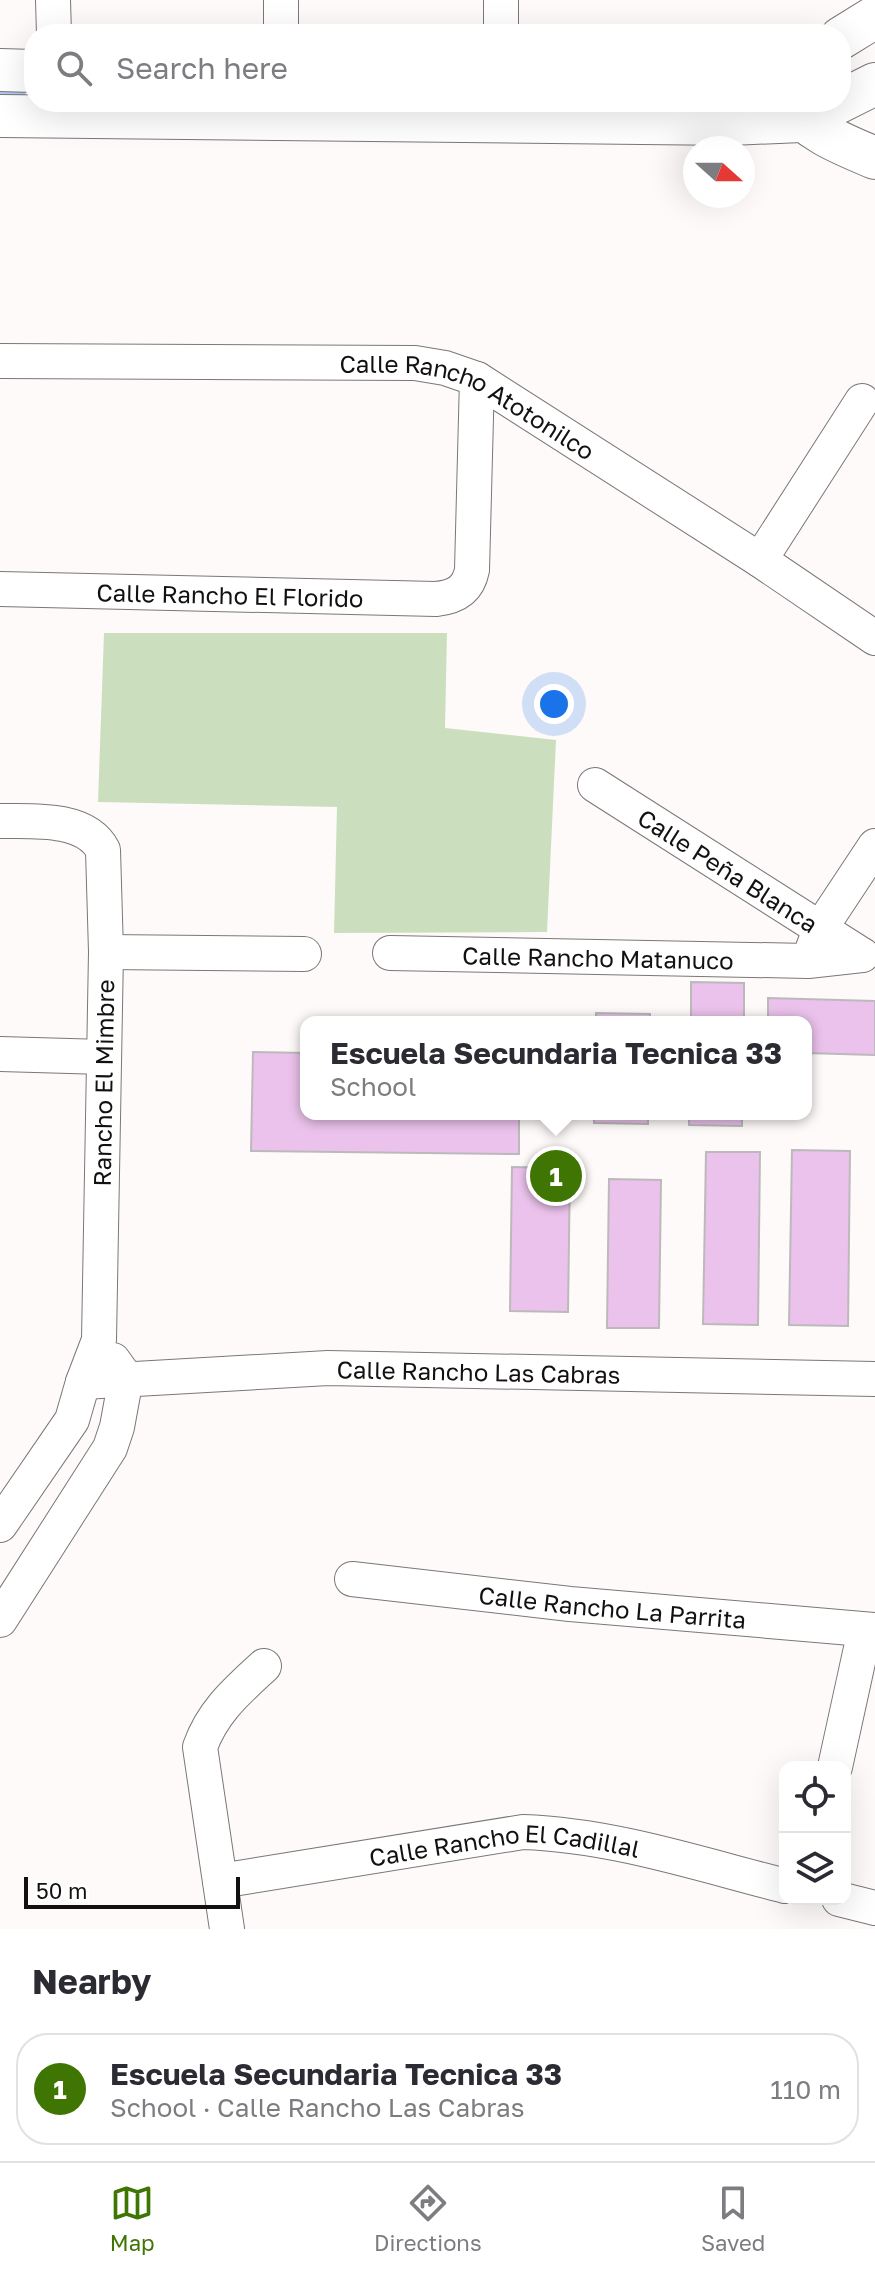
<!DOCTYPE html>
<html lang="en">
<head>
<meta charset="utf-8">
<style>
  body { margin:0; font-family:"Golos Text",sans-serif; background:#f2f2f3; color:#2b2b33 }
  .controls { position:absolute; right:24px; bottom:24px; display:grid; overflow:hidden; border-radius:16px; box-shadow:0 8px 32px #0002 }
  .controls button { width:72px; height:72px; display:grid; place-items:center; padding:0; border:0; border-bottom:2px solid #e1e1e2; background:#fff; color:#2b2b33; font:40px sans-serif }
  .compass { position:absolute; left:683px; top:136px; width:72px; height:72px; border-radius:50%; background:#fff; box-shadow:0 8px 32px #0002; rotate:111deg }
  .scale { position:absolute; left:24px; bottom:20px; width:216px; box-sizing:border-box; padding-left:8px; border:4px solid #131110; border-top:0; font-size:22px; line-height:28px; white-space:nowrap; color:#131110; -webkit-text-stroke:6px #fff; paint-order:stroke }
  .you { position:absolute; left:554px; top:704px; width:28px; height:28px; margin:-20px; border:6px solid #fff; border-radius:50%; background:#1a73e8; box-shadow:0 0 0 12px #1a73e833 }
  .badge { display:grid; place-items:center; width:52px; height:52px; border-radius:50%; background:#3f7503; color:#fff; font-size:26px; font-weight:700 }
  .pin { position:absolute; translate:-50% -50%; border:4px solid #fff; box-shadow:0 2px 8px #0006 }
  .popup { position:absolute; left:300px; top:1016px; width:512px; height:104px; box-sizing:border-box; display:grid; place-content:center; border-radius:16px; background:#fff; filter:drop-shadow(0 2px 6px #0005); font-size:26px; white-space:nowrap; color:#7c7c81 }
  .popup b { font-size:30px; color:#2b2b33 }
  .popup::after { content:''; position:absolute; left:50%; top:100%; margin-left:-16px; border:16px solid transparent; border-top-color:#fff }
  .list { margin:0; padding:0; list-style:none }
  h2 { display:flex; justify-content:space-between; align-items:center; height:104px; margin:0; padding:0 32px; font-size:34px }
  h2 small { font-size:26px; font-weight:400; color:#7c7c81 }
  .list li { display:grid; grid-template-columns:52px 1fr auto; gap:24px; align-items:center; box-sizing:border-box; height:112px; margin:0 16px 16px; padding:0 16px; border:2px solid #e1e1e2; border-radius:32px }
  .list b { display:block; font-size:30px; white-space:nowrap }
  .list p { margin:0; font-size:26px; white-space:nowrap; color:#7c7c81 }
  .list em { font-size:26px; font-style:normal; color:#7c7c81 }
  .icon { flex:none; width:44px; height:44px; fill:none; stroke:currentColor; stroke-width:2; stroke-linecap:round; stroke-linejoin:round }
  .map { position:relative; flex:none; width:875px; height:1929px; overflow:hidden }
  .search { position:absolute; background:#fff; box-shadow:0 8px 32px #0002; left:24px; right:24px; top:24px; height:88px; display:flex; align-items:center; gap:20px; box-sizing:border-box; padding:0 28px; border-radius:32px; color:#7c7c81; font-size:30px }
  .sheet { height:232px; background:#fff }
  nav { display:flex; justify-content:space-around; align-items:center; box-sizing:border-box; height:112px; border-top:2px solid #e1e1e2; background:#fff; font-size:22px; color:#7c7c81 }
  nav a { display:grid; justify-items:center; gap:4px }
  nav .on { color:#3f7503 }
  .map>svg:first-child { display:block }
  .green { fill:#cbdfbe }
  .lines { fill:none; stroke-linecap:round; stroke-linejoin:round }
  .stream { stroke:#aec7f5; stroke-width:9 }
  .building { fill:#ebc2eb; stroke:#bcb9bc; stroke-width:2 }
  .minor-casing { stroke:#7c7776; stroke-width:36 }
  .tertiary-casing { stroke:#7c7776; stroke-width:44 }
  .minor { stroke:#fff; stroke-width:34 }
  .tertiary { stroke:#fff; stroke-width:42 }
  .labels { text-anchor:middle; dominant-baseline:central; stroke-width:6; stroke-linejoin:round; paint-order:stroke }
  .street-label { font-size:24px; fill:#131110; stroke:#fff }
</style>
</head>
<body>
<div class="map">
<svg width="875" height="1929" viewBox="0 0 875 1929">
  <rect width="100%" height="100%" fill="#fefaf9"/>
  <path class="green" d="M104,633H447L445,728L556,740L547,932L334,933L337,807L98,802Z"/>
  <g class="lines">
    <path class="stream" d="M0,93L21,94"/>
  </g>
  <path class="building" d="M691,982L744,983V1022H691Z
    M768,998L875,1001V1055L806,1053V1022H768Z
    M596,1013L650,1014V1022H596Z
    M253,1052L306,1053V1114H519V1154L251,1151Z
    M594,1114H648V1124L594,1123Z
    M689,1114H742V1126L689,1125Z
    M792,1150L850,1151L848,1326L789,1325Z
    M706,1152H760L758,1325L703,1324Z
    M512,1167L570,1168L568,1312L510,1311Z
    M609,1179L661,1180L659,1328H607Z"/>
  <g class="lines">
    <defs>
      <g id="minor">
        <path d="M53,0L54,34"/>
        <path d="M281,34V0"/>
        <path d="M501,34V0"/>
        <path id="s1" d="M0,361L415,363L445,368L477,379L760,560L875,638"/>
        <path d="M760,560L862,401"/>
        <path id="s2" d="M0,589L436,599C456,597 468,590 472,570L477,379"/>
        <path id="s3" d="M595,785L862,955"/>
        <path d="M0,821C33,821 86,817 103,850L106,952L99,1340L83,1382L72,1420L0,1525"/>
        <path d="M812,951L820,929L875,846"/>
        <path d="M106,952L304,954"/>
        <path id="s4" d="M390,953L808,961L862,955"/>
        <path d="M0,1054L104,1057"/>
        <path id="s5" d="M83,1382L328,1368L875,1379"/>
        <path id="s6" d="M352,1579L570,1604L875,1630"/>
        <path d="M0,1620L110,1448L117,1427L126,1378L113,1360"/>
        <path d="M835,1767L865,1630"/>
        <path id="s7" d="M220,1881L523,1832C612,1835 699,1864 785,1886"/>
        <path d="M839,1899L875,1908"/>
        <path d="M227,1929L200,1747C213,1711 237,1691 264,1666"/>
      </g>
      <path id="tertiary" d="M841,38L875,17
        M0,70L34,71
        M787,103C810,132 842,144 875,158
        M0,116L731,124L801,121L875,84"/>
    </defs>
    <use href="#minor" class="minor-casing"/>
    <use href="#tertiary" class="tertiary-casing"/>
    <use href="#minor" class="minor"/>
    <use href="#tertiary" class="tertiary"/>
  </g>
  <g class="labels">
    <g class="street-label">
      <text stroke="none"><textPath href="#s1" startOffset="478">Calle Rancho Atotonilco</textPath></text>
      <text stroke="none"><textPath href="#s2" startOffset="230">Calle Rancho El Florido</textPath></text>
      <text stroke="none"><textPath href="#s3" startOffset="158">Calle Peña Blanca</textPath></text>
      <text stroke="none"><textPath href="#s4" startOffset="208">Calle Rancho Matanuco</textPath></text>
      <text transform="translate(103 1083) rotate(-89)">Rancho El Mimbre</text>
      <text stroke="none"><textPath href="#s5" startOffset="396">Calle Rancho Las Cabras</textPath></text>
      <text stroke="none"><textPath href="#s6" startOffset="262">Calle Rancho La Parrita</textPath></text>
      <text stroke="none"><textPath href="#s7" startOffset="288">Calle Rancho El Cadillal</textPath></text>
    </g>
  </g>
</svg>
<div class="controls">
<button><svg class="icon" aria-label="locate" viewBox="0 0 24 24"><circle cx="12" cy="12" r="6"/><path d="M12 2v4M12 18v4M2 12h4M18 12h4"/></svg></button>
<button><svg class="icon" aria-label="layers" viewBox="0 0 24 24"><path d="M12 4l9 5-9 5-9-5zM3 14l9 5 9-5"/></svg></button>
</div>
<svg class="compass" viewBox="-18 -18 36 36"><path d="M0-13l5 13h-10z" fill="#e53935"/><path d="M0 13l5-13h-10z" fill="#7c7c81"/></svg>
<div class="scale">50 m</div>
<div class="you"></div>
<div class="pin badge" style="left:556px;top:1176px">1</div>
<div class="popup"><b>Escuela Secundaria Tecnica 33</b>School</div>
<div class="search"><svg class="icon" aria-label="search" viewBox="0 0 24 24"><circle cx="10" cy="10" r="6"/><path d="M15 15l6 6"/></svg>Search here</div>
</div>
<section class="sheet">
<h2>Nearby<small></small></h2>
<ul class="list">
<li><span class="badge">1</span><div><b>Escuela Secundaria Tecnica 33</b><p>School · Calle Rancho Las Cabras</p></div><em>110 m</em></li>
</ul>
</section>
<nav>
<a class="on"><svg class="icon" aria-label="map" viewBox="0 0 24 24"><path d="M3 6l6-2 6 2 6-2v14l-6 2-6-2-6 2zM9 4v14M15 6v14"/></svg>Map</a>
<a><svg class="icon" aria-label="directions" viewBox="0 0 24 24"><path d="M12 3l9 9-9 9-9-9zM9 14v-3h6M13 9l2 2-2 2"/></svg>Directions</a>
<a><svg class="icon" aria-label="saved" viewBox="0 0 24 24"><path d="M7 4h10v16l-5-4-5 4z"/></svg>Saved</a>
</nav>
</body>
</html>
